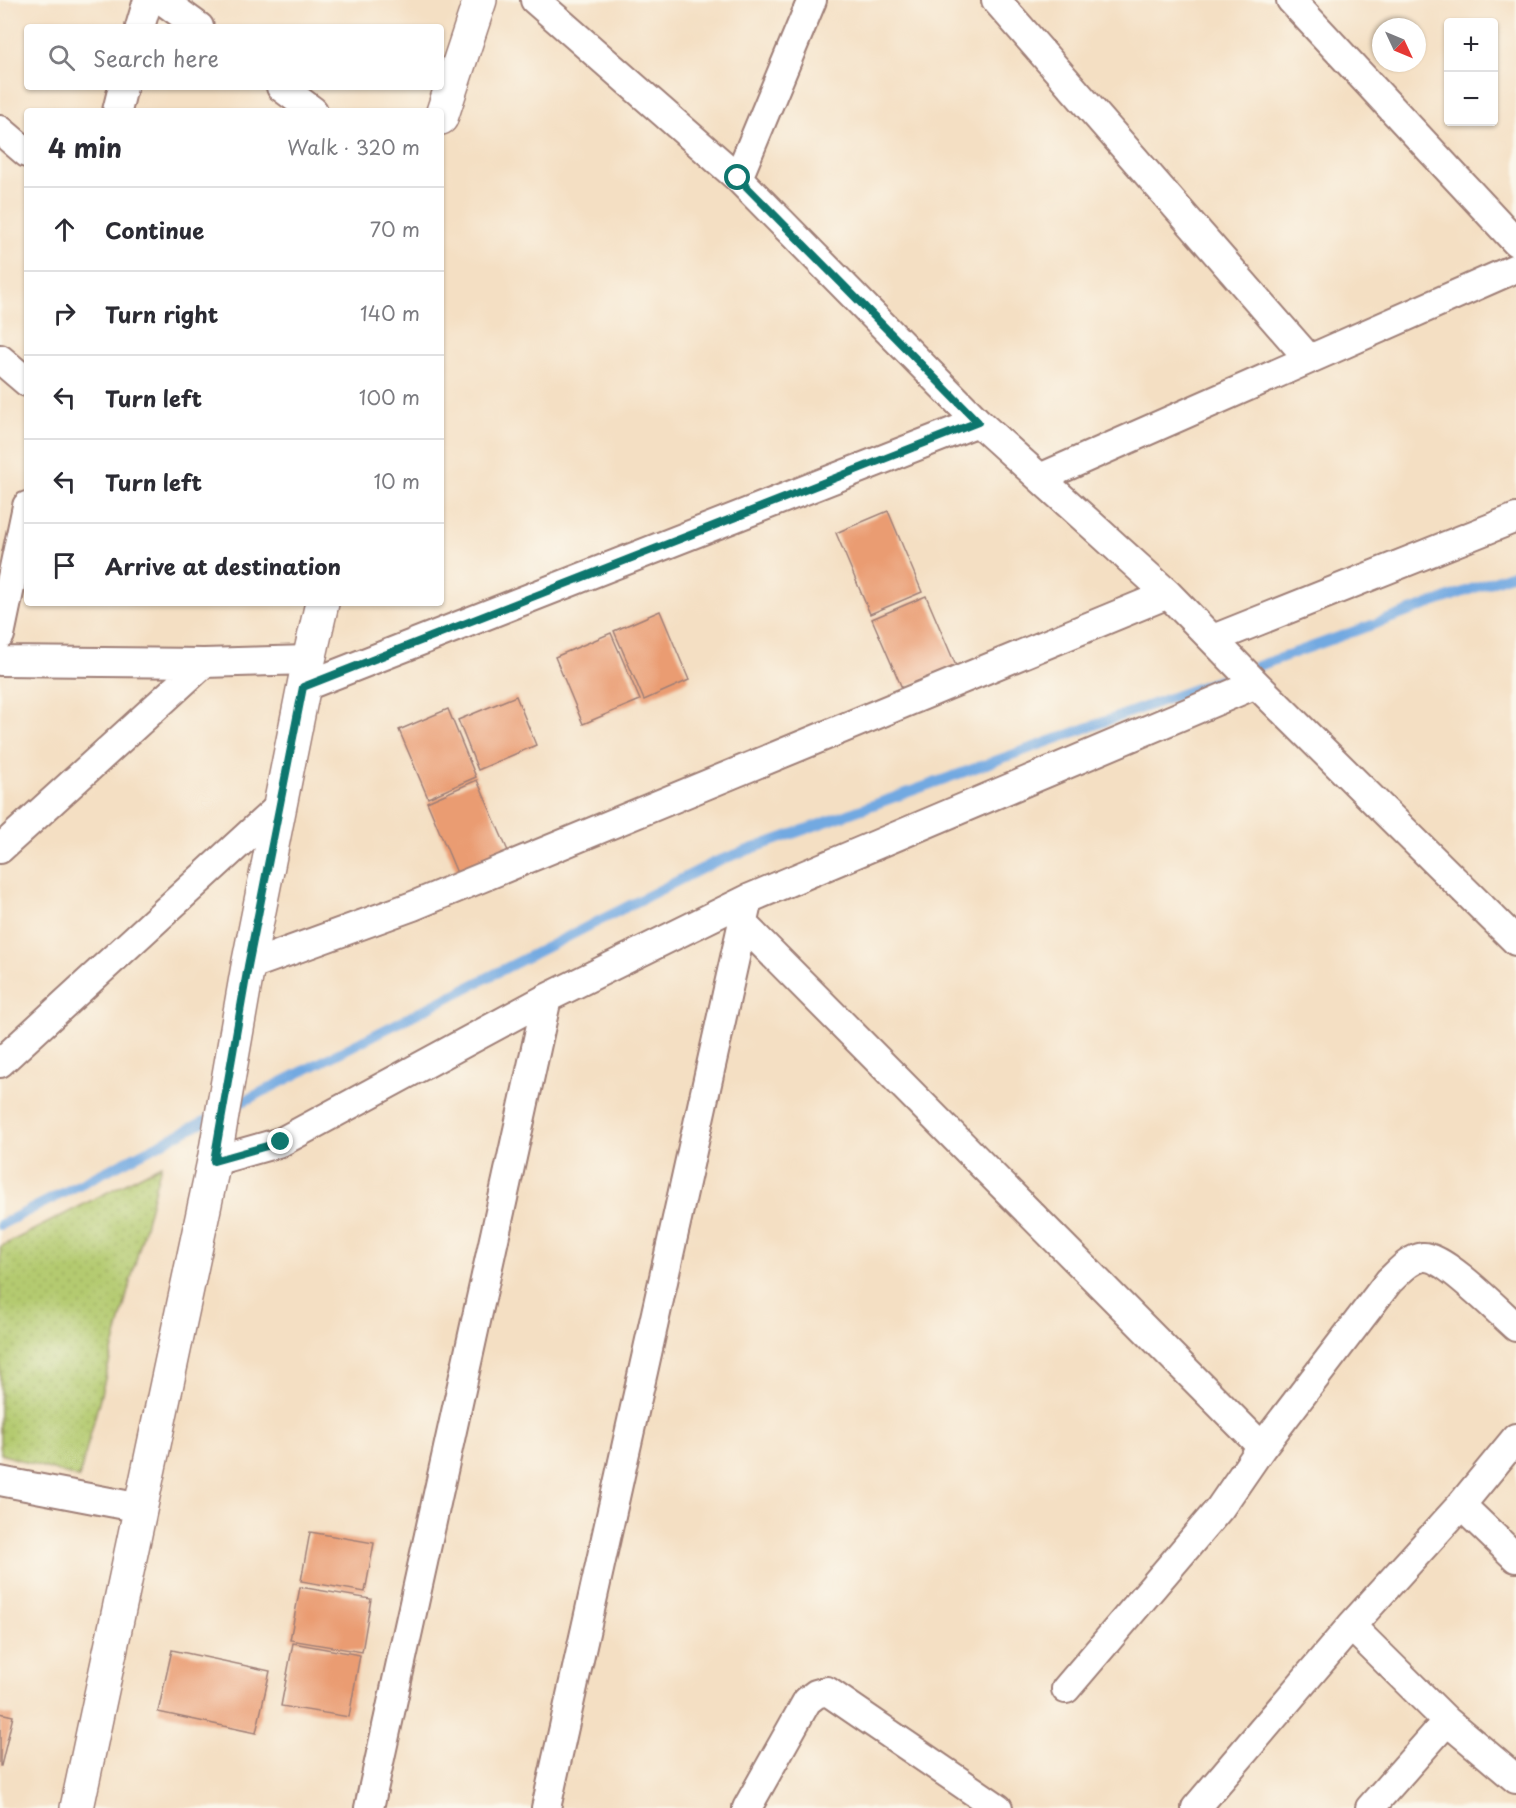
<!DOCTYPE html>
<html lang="en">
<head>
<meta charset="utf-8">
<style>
  body { margin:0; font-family:"Playpen Sans",sans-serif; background:#f7f7f7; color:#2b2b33 }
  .controls { position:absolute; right:18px; top:18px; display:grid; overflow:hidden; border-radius:6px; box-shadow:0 2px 4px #0004 }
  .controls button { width:54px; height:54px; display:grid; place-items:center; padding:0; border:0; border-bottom:2px solid #e1e1e2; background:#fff; color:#2b2b33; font:30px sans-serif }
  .compass { position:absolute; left:1372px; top:18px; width:54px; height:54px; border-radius:50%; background:#fff; box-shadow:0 2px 4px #0004; rotate:134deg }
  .stop { position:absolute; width:18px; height:18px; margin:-14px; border:4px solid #0f766e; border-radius:50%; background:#fff }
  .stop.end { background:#0f766e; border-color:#fff; box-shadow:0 2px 6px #0008 }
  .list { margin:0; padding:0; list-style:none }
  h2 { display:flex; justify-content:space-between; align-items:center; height:78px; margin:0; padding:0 24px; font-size:26px }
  h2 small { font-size:20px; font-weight:400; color:#7c7c81 }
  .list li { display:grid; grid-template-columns:39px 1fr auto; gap:18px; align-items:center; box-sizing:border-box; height:84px; padding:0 24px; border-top:2px solid #e1e1e2 }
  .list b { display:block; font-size:22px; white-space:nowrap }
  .list em { font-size:20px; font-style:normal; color:#7c7c81 }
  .icon { flex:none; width:33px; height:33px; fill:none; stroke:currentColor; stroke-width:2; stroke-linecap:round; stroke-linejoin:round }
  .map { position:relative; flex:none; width:1516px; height:1808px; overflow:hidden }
  .search { position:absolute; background:#fff; box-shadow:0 2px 4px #0004; left:24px; top:24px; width:420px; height:66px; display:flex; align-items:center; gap:15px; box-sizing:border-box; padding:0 21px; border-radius:6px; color:#7c7c81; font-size:22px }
  .panel { position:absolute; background:#fff; box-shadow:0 2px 4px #0004; left:24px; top:108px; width:420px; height:498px; border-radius:6px }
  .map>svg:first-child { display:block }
  .park { fill:url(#park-dots); stroke:#7f744d; stroke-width:1.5 }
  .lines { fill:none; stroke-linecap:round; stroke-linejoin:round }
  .stream { stroke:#72a9e1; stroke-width:10 }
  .building { fill:#ea9c72 }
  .minor-casing { stroke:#9f7f77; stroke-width:32 }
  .tertiary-casing { stroke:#9f7f77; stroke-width:36 }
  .minor { stroke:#fff; stroke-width:28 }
  .tertiary { stroke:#fff; stroke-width:33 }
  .route { stroke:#0f766e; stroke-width:8 }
</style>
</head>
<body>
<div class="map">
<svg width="1516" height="1808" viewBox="0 0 1516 1808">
  <defs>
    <pattern id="park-dots" width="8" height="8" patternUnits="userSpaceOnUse" patternTransform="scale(1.5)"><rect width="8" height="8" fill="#b4ca6f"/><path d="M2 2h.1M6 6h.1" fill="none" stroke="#9cad60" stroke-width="1.8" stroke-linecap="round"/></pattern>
  </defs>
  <rect width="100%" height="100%" fill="#fbf7ec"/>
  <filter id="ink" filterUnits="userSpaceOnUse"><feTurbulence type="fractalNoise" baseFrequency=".0167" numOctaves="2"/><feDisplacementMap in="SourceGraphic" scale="12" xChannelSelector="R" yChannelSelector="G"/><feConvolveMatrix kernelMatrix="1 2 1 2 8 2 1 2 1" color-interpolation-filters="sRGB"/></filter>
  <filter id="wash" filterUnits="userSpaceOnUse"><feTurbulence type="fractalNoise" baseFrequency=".008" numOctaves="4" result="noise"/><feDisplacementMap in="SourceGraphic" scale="24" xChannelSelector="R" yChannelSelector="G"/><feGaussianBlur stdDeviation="1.35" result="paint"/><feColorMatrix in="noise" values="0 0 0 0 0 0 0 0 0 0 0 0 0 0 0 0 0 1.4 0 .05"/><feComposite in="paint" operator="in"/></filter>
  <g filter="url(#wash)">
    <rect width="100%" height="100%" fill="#f4dfc3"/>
    <path class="park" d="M161,1165L79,1478L0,1454V1247Z"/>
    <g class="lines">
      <path class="stream" d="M0,1225L715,862L1516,573"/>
    </g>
    <g id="blocks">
      <path class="building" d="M888,511L922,592L870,614L836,533Z
        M926,596L956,666L902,688L872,619Z
        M660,611L689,680L644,700L614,631Z
        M611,633L640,700L583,724L555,657Z
        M516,696L536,745L478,770L458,720Z
        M448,709L476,777L428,798L399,730Z
        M477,780L508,851L457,873L427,802Z
        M310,1532L374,1543L365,1592L301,1581Z
        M300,1587L371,1599L362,1652L290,1640Z
        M293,1643L360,1655L349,1717L281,1706Z
        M172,1650L270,1671L256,1733L158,1712Z
        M0,1713L13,1716L1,1766H0Z"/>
    </g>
  </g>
  <g filter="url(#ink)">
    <use href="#blocks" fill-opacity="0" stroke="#9f7f77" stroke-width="1.5"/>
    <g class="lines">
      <defs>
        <path id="minor" d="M162,0L199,27
          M535,0L738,178L978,422L1168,594
          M996,0L1309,359
          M1291,0L1516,242
          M140,27L148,0
          M281,87L313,111
          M117,111L123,87
          M0,130L27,153
          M738,178L812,0
          M0,359L27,382
          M1040,478L1516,268
          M0,635L27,506
          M1213,639L1516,518
          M0,661L204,663L309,660
          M303,687L978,422
          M0,849L204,663
          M742,923L1262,1447
          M248,966L413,906L1168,594L1256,684L1516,941
          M0,1063L282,804
          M214,1161L281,1142L547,998L748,899L1256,684
          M0,1481L141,1508
          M1461,1505L1516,1558
          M1066,1689L1220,1508L1262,1447L1389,1281C1399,1272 1409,1259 1423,1257C1443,1255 1499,1312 1516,1327
          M1447,1721L1516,1779
          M369,1808L547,998
          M546,1808L748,899
          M747,1808L807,1701L816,1694L827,1691L998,1808
          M1196,1808L1351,1626
          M1370,1808L1447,1721L1351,1626L1461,1505L1516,1438"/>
        <path id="tertiary" d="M441,118L480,0
          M77,1808L214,1161L248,966L309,660L322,603"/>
      </defs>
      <use href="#minor" class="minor-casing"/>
      <use href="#tertiary" class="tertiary-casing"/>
      <use href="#minor" class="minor"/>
      <use href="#tertiary" class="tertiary"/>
    </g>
  </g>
  <g class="lines" filter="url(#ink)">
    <path class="route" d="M281,1142L214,1161L248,966L303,687L978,422L738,178"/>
  </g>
</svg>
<div class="controls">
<button>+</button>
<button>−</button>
</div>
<svg class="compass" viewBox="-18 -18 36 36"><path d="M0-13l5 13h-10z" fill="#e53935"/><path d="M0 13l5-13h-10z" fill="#7c7c81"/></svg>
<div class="stop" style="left:738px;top:178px"></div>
<div class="stop end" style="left:281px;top:1142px"></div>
<div class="search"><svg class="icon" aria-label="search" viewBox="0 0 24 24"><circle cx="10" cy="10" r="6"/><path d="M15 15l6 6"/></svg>Search here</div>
<section class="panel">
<h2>4 min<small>Walk · 320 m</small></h2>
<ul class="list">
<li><svg class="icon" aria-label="ahead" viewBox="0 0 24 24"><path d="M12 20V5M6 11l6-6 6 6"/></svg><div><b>Continue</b></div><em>70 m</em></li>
<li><svg class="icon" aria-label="right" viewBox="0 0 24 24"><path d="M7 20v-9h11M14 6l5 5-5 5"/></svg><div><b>Turn right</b></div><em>140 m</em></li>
<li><svg class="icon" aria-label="left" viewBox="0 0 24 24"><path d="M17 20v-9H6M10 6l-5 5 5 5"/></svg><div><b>Turn left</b></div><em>100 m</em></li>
<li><svg class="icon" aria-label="left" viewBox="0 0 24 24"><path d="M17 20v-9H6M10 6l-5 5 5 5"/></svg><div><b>Turn left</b></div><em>10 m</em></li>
<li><svg class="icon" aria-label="arrive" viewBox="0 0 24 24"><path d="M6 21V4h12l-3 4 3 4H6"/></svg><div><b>Arrive at destination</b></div></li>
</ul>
</section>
</div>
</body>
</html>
